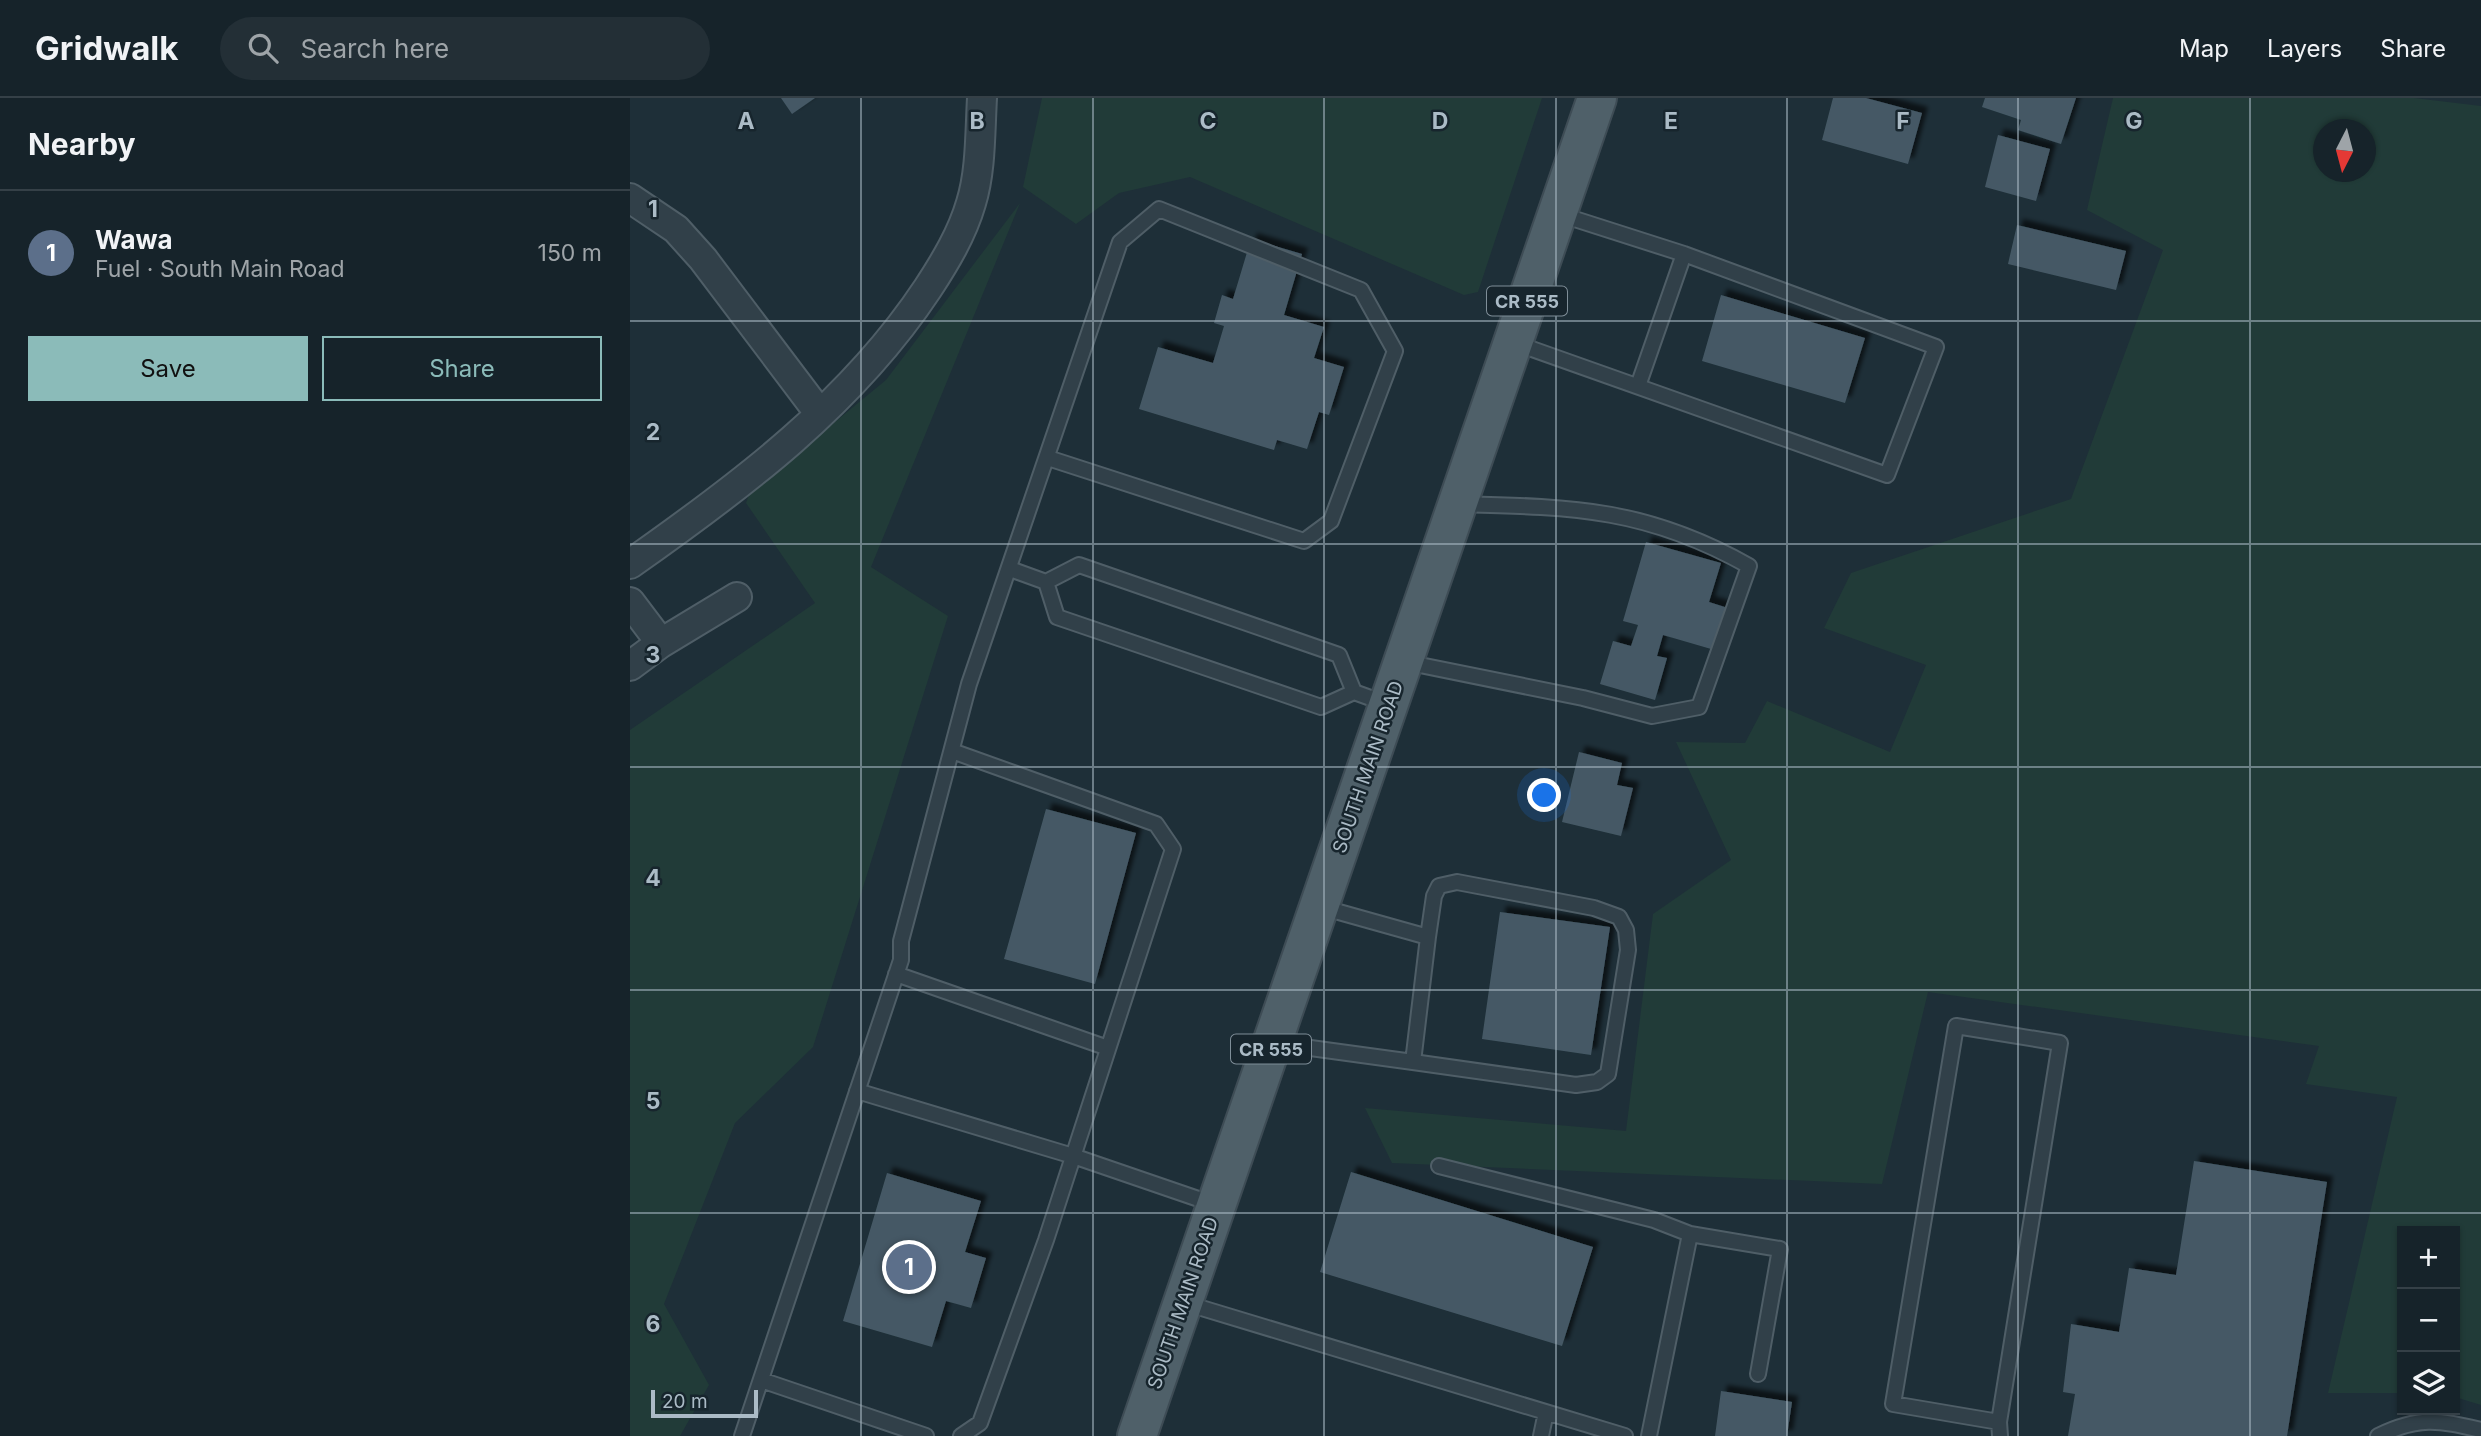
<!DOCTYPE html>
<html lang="en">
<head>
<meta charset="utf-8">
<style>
  body { margin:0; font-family:Inter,sans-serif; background:#232f36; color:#f1f3f6 }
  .controls { position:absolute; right:21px; bottom:21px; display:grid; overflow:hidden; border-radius:0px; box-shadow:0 2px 5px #0004 }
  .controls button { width:63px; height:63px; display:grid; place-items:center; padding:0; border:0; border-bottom:2px solid #354047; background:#16232a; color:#f1f3f6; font:35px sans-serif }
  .compass { position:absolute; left:1683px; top:21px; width:63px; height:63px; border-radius:50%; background:#16232a; box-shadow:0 2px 5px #0004; rotate:186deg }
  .scale { position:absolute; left:21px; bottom:18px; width:107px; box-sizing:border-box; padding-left:7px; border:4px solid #abbbc6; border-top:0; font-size:19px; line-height:24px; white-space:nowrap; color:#abbbc6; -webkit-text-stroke:5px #17252d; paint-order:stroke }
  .you { position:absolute; left:915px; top:698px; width:24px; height:24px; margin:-18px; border:5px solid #fff; border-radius:50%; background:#1a73e8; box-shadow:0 0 0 10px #1a73e833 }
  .badge { display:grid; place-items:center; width:46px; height:46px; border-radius:50%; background:#8bbbb9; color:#fff; font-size:23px; font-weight:700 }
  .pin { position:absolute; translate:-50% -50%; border:4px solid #fff; box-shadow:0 2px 7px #0006 }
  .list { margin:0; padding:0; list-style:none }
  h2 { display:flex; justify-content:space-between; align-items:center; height:91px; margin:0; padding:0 28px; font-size:30px }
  h2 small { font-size:23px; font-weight:400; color:#9ea4a8 }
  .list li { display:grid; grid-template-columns:46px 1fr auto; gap:21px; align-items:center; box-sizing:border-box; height:126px; padding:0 28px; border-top:2px solid #354047 }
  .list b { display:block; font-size:26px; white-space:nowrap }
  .list p { margin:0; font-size:23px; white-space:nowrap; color:#9ea4a8 }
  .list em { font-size:23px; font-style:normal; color:#9ea4a8 }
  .actions { display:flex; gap:14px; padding:21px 28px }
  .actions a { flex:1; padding:16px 0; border:2px solid #8bbbb9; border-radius:0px; text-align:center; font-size:24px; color:#8bbbb9 }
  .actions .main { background:#8bbbb9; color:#111 }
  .icon { flex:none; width:38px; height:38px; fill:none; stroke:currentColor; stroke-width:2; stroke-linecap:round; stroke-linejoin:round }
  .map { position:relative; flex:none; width:1851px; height:1338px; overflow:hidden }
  header { display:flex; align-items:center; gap:42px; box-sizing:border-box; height:98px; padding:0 35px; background:#16232a; border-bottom:2px solid #354047 }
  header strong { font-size:33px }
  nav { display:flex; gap:38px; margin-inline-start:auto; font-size:24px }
  .search { width:490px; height:63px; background:#232f36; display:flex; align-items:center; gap:18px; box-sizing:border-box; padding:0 24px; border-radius:38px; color:#9ea4a8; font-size:26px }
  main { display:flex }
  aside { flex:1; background:#16232a }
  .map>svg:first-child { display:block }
  .green { fill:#213b38; fill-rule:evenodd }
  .building { fill:#455965; filter:url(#shadow) }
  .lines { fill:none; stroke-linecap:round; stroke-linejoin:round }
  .service-casing { stroke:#4f5e67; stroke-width:18 }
  .minor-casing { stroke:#4f5e67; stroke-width:32 }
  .primary-casing { stroke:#3e4c55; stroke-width:42 }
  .service { stroke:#314049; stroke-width:14 }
  .minor { stroke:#314049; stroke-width:28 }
  .primary { stroke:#4f6069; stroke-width:38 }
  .grid { fill:none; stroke:#abbbc6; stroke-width:2; stroke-opacity:0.55 }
  .labels { text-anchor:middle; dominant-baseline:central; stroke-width:5; stroke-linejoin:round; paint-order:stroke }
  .shield { fill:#17252d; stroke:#7f8e98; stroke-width:2 }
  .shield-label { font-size:18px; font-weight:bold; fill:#abbbc6 }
  .street-label { font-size:19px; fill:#abbbc6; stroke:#17252d }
  .grid-label { font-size:23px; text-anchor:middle; font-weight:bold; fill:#abbbc6; stroke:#17252d; stroke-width:5; stroke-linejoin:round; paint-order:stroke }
</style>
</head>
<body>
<header>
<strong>Gridwalk</strong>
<div class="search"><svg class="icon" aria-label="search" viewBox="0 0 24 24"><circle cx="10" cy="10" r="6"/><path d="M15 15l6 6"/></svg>Search here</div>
<nav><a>Map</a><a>Layers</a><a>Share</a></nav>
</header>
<main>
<aside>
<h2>Nearby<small></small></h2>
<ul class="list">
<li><span class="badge" style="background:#5c6f8a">1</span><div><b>Wawa</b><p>Fuel · South Main Road</p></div><em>150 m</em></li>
</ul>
<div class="actions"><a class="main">Save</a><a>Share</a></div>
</aside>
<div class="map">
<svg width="1851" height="1338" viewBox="0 0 1851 1338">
  <defs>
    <filter id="shadow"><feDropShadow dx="6" dy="-6" stdDeviation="2" flood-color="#0009"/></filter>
  </defs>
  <rect width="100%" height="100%" fill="#1e2f38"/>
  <path class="green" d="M412,0H912L848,194L834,197L560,79L489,95L446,126L393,89Z
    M1483,0H1784L1851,8V1307L1825,1299V1133H1772V1295H1698L1767,999L1676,986L1689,948L1298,894L1252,1086L762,1065L735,1010L996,1033L1023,816L1101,762L1046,644L1115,645L1137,603L1260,654L1296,567L1194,530L1221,475L1441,401L1533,152L1457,112ZM1694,32H1736V74H1694Z
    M390,105L241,469L318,518L183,949L105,1025L34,1206L79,1287L50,1338H0V632L185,505L116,405L120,394L256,282Z"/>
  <path class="building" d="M151,0H185L162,16Z
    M1203,0H1236L1292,15L1278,66L1192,42Z
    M1355,0H1446L1431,46L1388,32L1391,22L1352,9Z
    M1368,37L1420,51L1406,103L1355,89Z
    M1387,127L1496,153L1486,192L1378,166Z
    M621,141L672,156L654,217L694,229L684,260L714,269L699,317L689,314L677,351L647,342L644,352L509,311L528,249L583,265L594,228L584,225L592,197L603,201Z
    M1091,197L1235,240L1215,305L1072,263Z
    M1016,444L1091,465L1079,504L1101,511L1088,553L1033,537L1027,558L1037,560L1025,602L970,586L983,543L1001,548L1008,527L993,523Z
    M949,654L992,665L987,687L1003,690L991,738L932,724Z
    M416,711L506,735L465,886L374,861Z
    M870,814L980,829L961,957L852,941Z
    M1564,1063L1697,1084L1657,1338H1438L1445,1296L1433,1294L1441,1226L1489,1234L1499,1170L1546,1177Z
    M721,1074L963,1149L932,1248L690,1174Z
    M257,1075L351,1103L335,1154L356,1160L341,1210L316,1203L302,1249L213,1223Z
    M1091,1293L1162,1304L1157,1338H1085Z"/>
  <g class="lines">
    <defs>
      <path id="service" d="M929,116L1054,156
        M885,245L1257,377L1306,249L1054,156L1008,288
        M380,471L416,484L449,467L709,557L724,594
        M416,484L427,519L691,609L724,594L757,606
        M775,564L953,600L1022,618L1069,609L1119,468C1016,410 943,409 828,406
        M322,653L526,726L543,751L416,1142L350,1325L331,1338
        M266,876L478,950
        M644,945L783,964L798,839L691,809
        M783,964L946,987L967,984L978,976L998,852L996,832L989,819L964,810L827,784L809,788L804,798L798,839
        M227,993L443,1058L586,1107
        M809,1068L1024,1122L1060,1136L1019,1338
        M1060,1136L1150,1151L1128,1276
        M555,1205L995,1338
        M131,1282L296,1338
        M1369,1324L1263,1306L1326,928L1430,945L1369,1324L1370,1338
        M112,1338L271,862V843L339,586L490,144L529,111L731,192L765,253L701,423L674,443L418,360
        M911,1338L916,1314
        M1748,1338C1789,1318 1808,1322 1851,1332"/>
      <path id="minor" d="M0,100L46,131L73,161L190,316
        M0,466C111,388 222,305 298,190C315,164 332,136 341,105C351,73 350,34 352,0
        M0,504L31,545L107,499
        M0,568L31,545"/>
      <path id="primary" d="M507,1338L967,0"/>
    </defs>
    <use href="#service" class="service-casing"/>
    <use href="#minor" class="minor-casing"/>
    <use href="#primary" class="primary-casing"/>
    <use href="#service" class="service"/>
    <use href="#minor" class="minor"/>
    <use href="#primary" class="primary"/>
  </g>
  <path class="grid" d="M231,0V1338M463,0V1338M694,0V1338M926,0V1338M1157,0V1338M1388,0V1338M1620,0V1338M0,223H1851M0,446H1851M0,669H1851M0,892H1851M0,1115H1851"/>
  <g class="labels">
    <g class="shield">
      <rect x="857" y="188.5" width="80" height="29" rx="5"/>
      <rect x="601" y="936.5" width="80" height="29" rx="5"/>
    </g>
    <g class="shield-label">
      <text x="897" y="203">CR 555</text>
      <text x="641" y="951">CR 555</text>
    </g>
    <g class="street-label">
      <text transform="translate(738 669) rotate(-71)">SOUTH MAIN ROAD</text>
      <text transform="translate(553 1205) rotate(-71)">SOUTH MAIN ROAD</text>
    </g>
  </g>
  <g class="grid-label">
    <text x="116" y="31">A</text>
    <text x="347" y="31">B</text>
    <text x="578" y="31">C</text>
    <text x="810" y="31">D</text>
    <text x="1041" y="31">E</text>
    <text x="1273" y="31">F</text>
    <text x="1504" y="31">G</text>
    <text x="23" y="119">1</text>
    <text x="23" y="342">2</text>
    <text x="23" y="565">3</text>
    <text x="23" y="788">4</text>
    <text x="23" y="1011">5</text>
    <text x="23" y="1234">6</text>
  </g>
</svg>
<div class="controls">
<button>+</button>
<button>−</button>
<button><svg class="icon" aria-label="layers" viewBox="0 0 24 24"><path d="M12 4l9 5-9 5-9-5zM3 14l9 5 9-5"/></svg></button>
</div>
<svg class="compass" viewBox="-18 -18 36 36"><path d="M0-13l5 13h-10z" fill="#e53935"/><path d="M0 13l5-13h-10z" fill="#9ea4a8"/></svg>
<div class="scale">20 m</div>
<div class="you"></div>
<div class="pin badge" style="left:279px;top:1169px;background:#5c6f8a">1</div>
</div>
</main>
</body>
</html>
